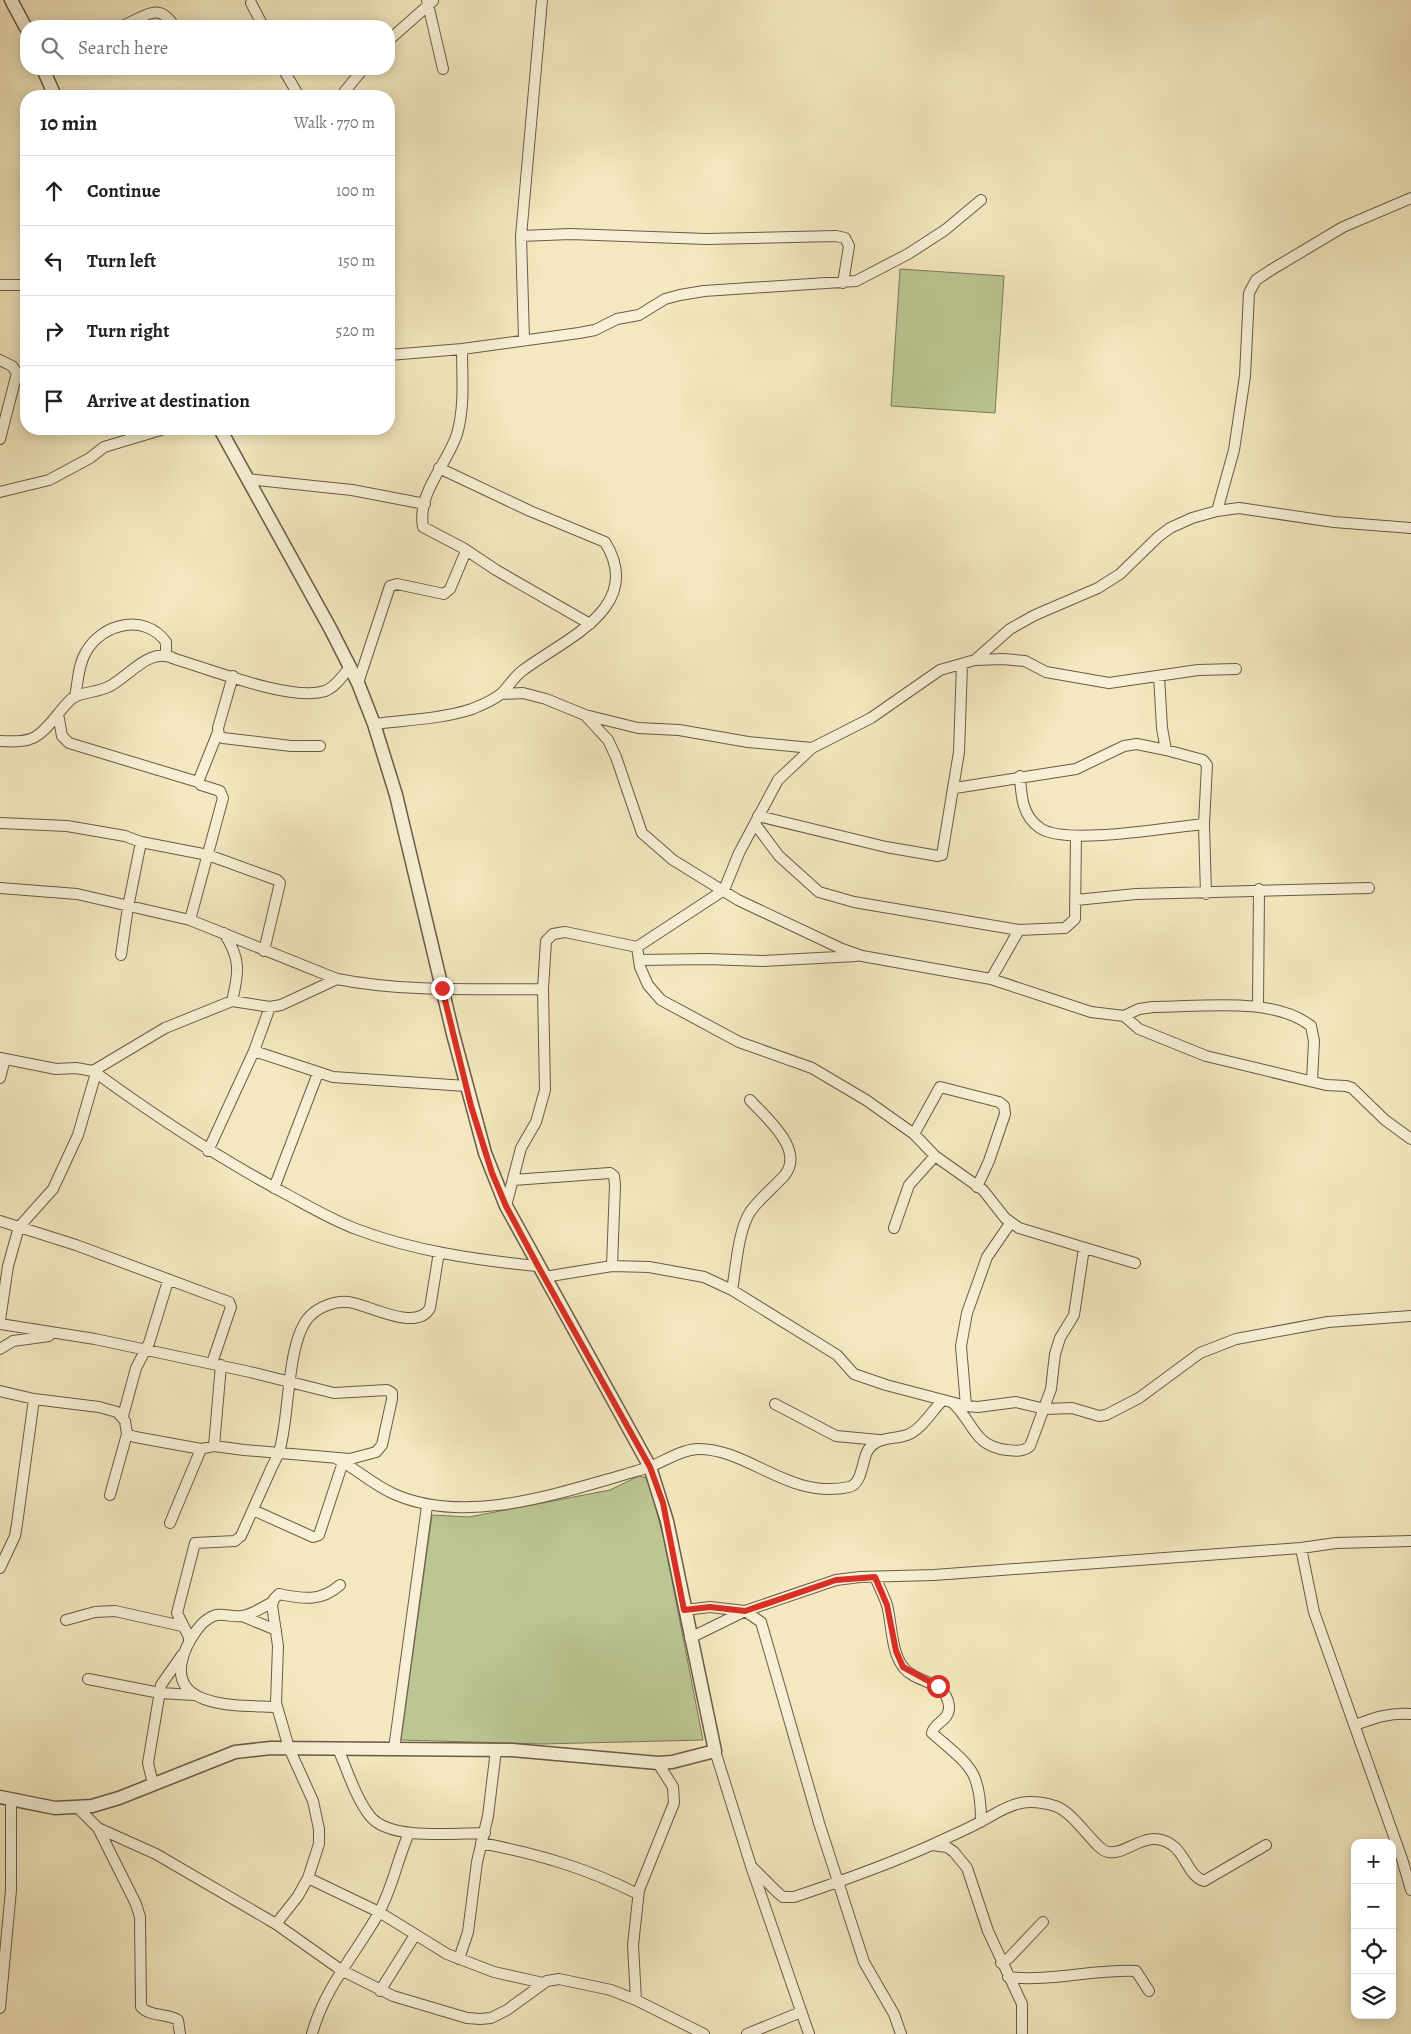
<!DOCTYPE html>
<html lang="en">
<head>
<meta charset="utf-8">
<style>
  body { margin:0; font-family:Alegreya,serif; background:#f6f6f6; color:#202124 }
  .controls { position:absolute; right:15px; bottom:15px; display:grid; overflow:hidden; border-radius:10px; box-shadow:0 2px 12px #0003 }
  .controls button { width:45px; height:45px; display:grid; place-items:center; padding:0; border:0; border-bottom:1px solid #e0e0e0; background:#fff; color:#202124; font:25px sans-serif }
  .stop { position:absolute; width:15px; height:15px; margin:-11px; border:4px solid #d93025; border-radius:50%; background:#fff }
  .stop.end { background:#d93025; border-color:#fff; box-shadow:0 1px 5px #0008 }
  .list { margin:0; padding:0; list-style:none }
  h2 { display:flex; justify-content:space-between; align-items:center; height:65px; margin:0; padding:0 20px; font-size:21px }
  h2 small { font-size:16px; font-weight:400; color:#757577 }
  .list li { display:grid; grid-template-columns:32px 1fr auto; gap:15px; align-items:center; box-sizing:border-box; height:70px; padding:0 20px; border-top:1px solid #e0e0e0 }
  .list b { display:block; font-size:19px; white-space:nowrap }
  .list em { font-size:16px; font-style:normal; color:#757577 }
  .icon { flex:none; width:28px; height:28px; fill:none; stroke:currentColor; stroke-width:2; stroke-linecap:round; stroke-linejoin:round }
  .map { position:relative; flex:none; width:1411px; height:2034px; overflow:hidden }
  .search { position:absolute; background:#fff; box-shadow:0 2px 12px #0003; left:20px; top:20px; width:375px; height:55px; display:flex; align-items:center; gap:12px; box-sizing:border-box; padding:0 18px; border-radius:20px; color:#757577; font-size:19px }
  .panel { position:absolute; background:#fff; box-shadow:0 2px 12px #0003; left:20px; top:90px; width:375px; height:345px; border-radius:20px }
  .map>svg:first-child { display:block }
  .green { fill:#bbc692; stroke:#7c7858 }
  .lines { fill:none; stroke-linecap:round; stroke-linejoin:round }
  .minor-casing { stroke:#6a5a46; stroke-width:12 }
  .tertiary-casing { stroke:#6a5a46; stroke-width:15 }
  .minor { stroke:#f7f0d5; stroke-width:10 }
  .tertiary { stroke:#f7f0d5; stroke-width:12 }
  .route { stroke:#d93025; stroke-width:6 }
</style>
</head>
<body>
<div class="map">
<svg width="1411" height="2034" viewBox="0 0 1411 2034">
  <rect width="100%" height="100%" fill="#f3e8bf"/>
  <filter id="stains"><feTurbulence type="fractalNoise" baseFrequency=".004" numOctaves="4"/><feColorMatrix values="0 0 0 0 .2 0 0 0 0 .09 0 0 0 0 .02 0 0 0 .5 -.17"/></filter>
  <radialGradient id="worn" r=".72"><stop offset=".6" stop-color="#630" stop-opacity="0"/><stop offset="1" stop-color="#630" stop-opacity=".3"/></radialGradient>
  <path class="green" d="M900,269L1004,276L995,413L891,406Z
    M639,1476L648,1478L664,1540L703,1740L542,1744L401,1740L432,1515L469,1517L610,1490Z"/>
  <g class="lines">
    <defs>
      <path id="minor" d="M427,0L443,69
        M251,3L263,26
        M122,26C144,18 158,0 174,26
        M389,40L433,1
        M283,69L299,96
        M341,96L363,69
        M521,236L570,234L706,239L836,236L845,238L849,246L843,283
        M0,285H26
        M524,339L521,236L542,0
        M462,349C462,377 465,406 457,434C447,465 417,492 423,527L463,548L496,570L590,624
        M389,355L462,349L579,333L595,330L617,319L639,315L665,299L680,295L704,291L856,281L908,254L945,230L981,200
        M0,360L12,366L17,373L0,439
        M247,479L352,490L425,504
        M0,492L49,480L90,458L104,447L164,429
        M1217,511L1234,450L1245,376L1249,293L1256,280L1271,270L1343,227L1411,198
        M975,660L1010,629L1035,615L1098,588L1120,574L1158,537L1170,528L1192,518L1217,511L1239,508L1334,522L1411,528
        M233,676L218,728L219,736L223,738L291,746H320
        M1159,676L1162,728L1166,750L1203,760L1207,765L1204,824L1206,894
        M358,683L390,586L397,584L444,594L450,589L466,551
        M501,694L523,693L546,699L585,715L638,728L679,730L748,742L812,748L871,718L940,670L975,660L1003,659L1025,661L1046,672L1109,683L1198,670L1236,669
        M75,697C78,682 78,665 86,652C102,623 145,613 166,642V654
        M58,714L62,736L69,743L198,782
        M585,715L608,740L616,757L642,833L673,860L738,900L842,949L862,956L991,979L1091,1012L1124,1016L1139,1029L1206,1056L1326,1085L1346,1086L1352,1088L1385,1120L1411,1139
        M374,724C405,720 442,719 472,709C482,705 494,700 502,693C509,686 514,677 522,671C564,639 646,608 605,542L530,511L439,468
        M0,741C33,743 38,739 58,714C63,708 68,701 74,697C84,692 98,692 108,687C128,678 150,645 175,659C209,669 292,702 325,691C336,687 343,675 350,667
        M1020,776C1021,795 1022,816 1040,828C1065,846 1170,827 1204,824
        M955,788L1076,769L1124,746L1137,744L1166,750
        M758,816L886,847L938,856L942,855L959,752L962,664
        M0,823L67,826L125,836L141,842L208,855L277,880L280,883L264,951
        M755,824L779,856L819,892L854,902L1019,930L1065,928L1075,919L1076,836
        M0,888L77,894L190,920L337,979C402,992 476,989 543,989L546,941L553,934L565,932L637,947L640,967L648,985L661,1000L739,1042L812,1068L866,1100L914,1134L935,1156L983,1190L1005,1218L1019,1228L1135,1263
        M1076,900L1136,894L1369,888
        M190,920L223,798L220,791L201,785L198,782L218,732
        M224,933C241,959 239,972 232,1001
        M637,947L724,890L739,853L778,780L812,748
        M121,955L128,907L141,842
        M639,960L707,959L763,961L856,956
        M991,979L1019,930
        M1258,1006L1259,889
        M1124,1016L1139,1009L1153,1007C1200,1007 1273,996 1311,1026L1314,1041L1312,1081
        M254,1051L333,1077L466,1086
        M0,1058L56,1069L76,1068L93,1071L165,1028L232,1001L270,1007L281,1005L337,979
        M96,1073C158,1118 220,1159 288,1195C310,1207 332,1220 356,1229C414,1251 476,1260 537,1266
        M0,1078L5,1059
        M914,1134L940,1087L999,1102L1004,1106L1005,1114L989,1161L977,1187
        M208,1151L254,1051L270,1007
        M513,1180L610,1173L614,1176L615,1185L612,1266
        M274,1188L318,1073
        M506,1206L521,1148L536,1122L545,1090L543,989
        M0,1221L76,1245L229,1302L231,1307L212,1363
        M894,1228L909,1185L935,1156
        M544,1277L612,1266L649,1267L704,1277L732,1290L837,1355L854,1374L886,1385L966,1406L978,1407L1016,1402L1045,1409L1072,1408L1099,1416L1106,1415L1139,1398L1200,1353L1236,1339L1328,1322L1411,1316
        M732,1290C736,1268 738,1231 750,1212C759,1199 773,1188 784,1176C806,1150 766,1118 750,1100
        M0,1320L8,1266L19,1227L53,1189L78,1135L96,1073L93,1071
        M0,1324L95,1339L250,1372L334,1393L387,1390L392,1393V1399L382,1445L376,1452L350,1459L244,1450L214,1446L201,1449L135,1437L127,1434L125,1421L117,1412L99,1407L34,1399L0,1391
        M0,1349L13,1341L49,1336
        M775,1404L836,1436L879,1440
        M954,1404C975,1425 974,1446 1007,1450C1016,1451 1023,1452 1030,1446L1051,1389L1055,1354L1060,1338L1074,1315L1084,1248
        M966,1406L961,1346L967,1313L987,1257L1011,1222
        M123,1416L136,1368L149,1343L168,1281
        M214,1446L221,1365
        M337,1459C357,1469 373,1485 394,1494C464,1525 553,1495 623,1475C632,1472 642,1470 652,1466C666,1460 681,1450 697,1449C749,1448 788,1500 849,1487C862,1484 862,1462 867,1452C875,1436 893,1440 907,1435C921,1430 932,1411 942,1401
        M110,1495L127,1434
        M253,1510L313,1537L319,1535L343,1462
        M170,1523L201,1449
        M1301,1548L1314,1612L1402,1859L1411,1890
        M0,1568L15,1536L17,1524L34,1399
        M875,1577C879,1586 884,1596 887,1605C892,1624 891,1653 904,1668C917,1684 946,1680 949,1706C950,1721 934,1722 932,1733C970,1766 981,1770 981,1822
        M273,1602C264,1606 252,1615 242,1616C229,1618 220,1610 208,1619C198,1625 186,1645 183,1657C167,1711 245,1705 277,1707
        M685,1610L710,1607L745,1611L761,1622L819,1823L864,1962L894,2014L901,2034
        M242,1616L276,1630
        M66,1620L95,1612L115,1611L182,1626
        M690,1638L745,1611L836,1580L860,1577L934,1575L1301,1548L1336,1543L1411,1541
        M189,1643V1637L177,1613L195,1543L235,1541L241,1536C251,1514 261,1491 271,1469C273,1464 277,1458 279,1452C290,1419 286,1340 310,1316C319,1307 336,1300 348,1302C368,1304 416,1333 430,1308L439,1252
        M88,1679L160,1693L194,1695
        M1355,1725C1374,1718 1390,1712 1411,1714
        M338,1749C348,1771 355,1797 370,1816C389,1841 456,1833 485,1833
        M394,1749L427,1506
        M715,1751L751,1866L809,2034
        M153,1784L148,1763L161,1685L182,1655
        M78,1808L98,1828L136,1904L140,1917L141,2007C150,2017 167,2013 178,2020L180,2034
        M98,1828L156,1854L276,1924L341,1970L393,1996L467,2018L480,2019L491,2018L507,2010L547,1981L559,1979L611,1990L636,2000L704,2034
        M481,1843C539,1854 586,1868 638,1894
        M932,1845L947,1847L954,1852L967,1868L988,1931L1022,2004V2034
        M751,1866L778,1893L783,1897H794C842,1881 890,1864 936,1843C950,1836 966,1830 980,1822C994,1815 1005,1806 1021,1803C1031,1801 1045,1803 1055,1806C1076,1813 1095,1850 1108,1852C1127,1856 1146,1827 1172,1845C1185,1853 1189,1877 1204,1881L1266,1845
        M308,1878L319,1844V1829L313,1801L289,1748L276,1703L278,1646L272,1605L274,1599L279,1594C303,1599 321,1602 340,1585
        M276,1924L298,1896L308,1878L379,1912L447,1954L494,1972L543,1983
        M459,1959L468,1932L477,1862L488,1816L496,1750
        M1001,1963L1009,1958L1043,1922
        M1008,1977C1051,1982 1093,1969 1136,1971L1149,1991
        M380,1991L415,1935
        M636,2000L633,1945L639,1890L674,1803L673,1787L658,1763
        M0,2008L11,1890V1800
        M312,2034C324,1989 354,1956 377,1916C392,1891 397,1860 409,1833
        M747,2034L801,2012"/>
      <path id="tertiary" d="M11,0L26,28
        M43,69L55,96
        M0,1797L55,1808L92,1806L119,1798L235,1752L271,1748L512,1750L658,1763L672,1762L715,1751L667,1521L650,1467L506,1206L485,1153L453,1034L396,795L374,724L358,683L330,628L220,429"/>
    </defs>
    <use href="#minor" class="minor-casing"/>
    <use href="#tertiary" class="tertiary-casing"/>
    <use href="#minor" class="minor"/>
    <use href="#tertiary" class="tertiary"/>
  </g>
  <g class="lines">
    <path class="route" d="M442,988L471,1106L492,1173L506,1206L538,1266L650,1467L663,1503L684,1610L710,1607L745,1611L836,1580L875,1577L887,1605L896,1651L903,1667L938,1686"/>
  </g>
  <rect width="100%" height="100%" filter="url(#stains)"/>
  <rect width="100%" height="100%" fill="url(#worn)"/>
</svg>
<div class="controls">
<button>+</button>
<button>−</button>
<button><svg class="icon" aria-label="locate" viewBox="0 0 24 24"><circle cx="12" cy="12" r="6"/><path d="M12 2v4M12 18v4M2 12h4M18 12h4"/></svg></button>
<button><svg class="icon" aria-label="layers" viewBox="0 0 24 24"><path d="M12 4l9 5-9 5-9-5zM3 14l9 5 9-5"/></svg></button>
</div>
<div class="stop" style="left:938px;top:1686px"></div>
<div class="stop end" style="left:442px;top:988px"></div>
<div class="search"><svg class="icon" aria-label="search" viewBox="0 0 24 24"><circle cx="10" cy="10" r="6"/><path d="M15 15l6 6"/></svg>Search here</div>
<section class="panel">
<h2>10 min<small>Walk · 770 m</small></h2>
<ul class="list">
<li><svg class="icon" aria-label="ahead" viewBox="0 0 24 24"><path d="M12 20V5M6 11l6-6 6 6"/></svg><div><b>Continue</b></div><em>100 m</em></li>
<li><svg class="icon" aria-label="left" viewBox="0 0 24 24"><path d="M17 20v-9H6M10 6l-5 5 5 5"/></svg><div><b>Turn left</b></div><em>150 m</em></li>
<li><svg class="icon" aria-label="right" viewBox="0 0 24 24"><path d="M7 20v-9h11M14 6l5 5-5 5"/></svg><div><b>Turn right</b></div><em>520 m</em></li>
<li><svg class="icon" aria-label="arrive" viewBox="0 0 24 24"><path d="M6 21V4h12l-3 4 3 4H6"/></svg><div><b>Arrive at destination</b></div></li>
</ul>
</section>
</div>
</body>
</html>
